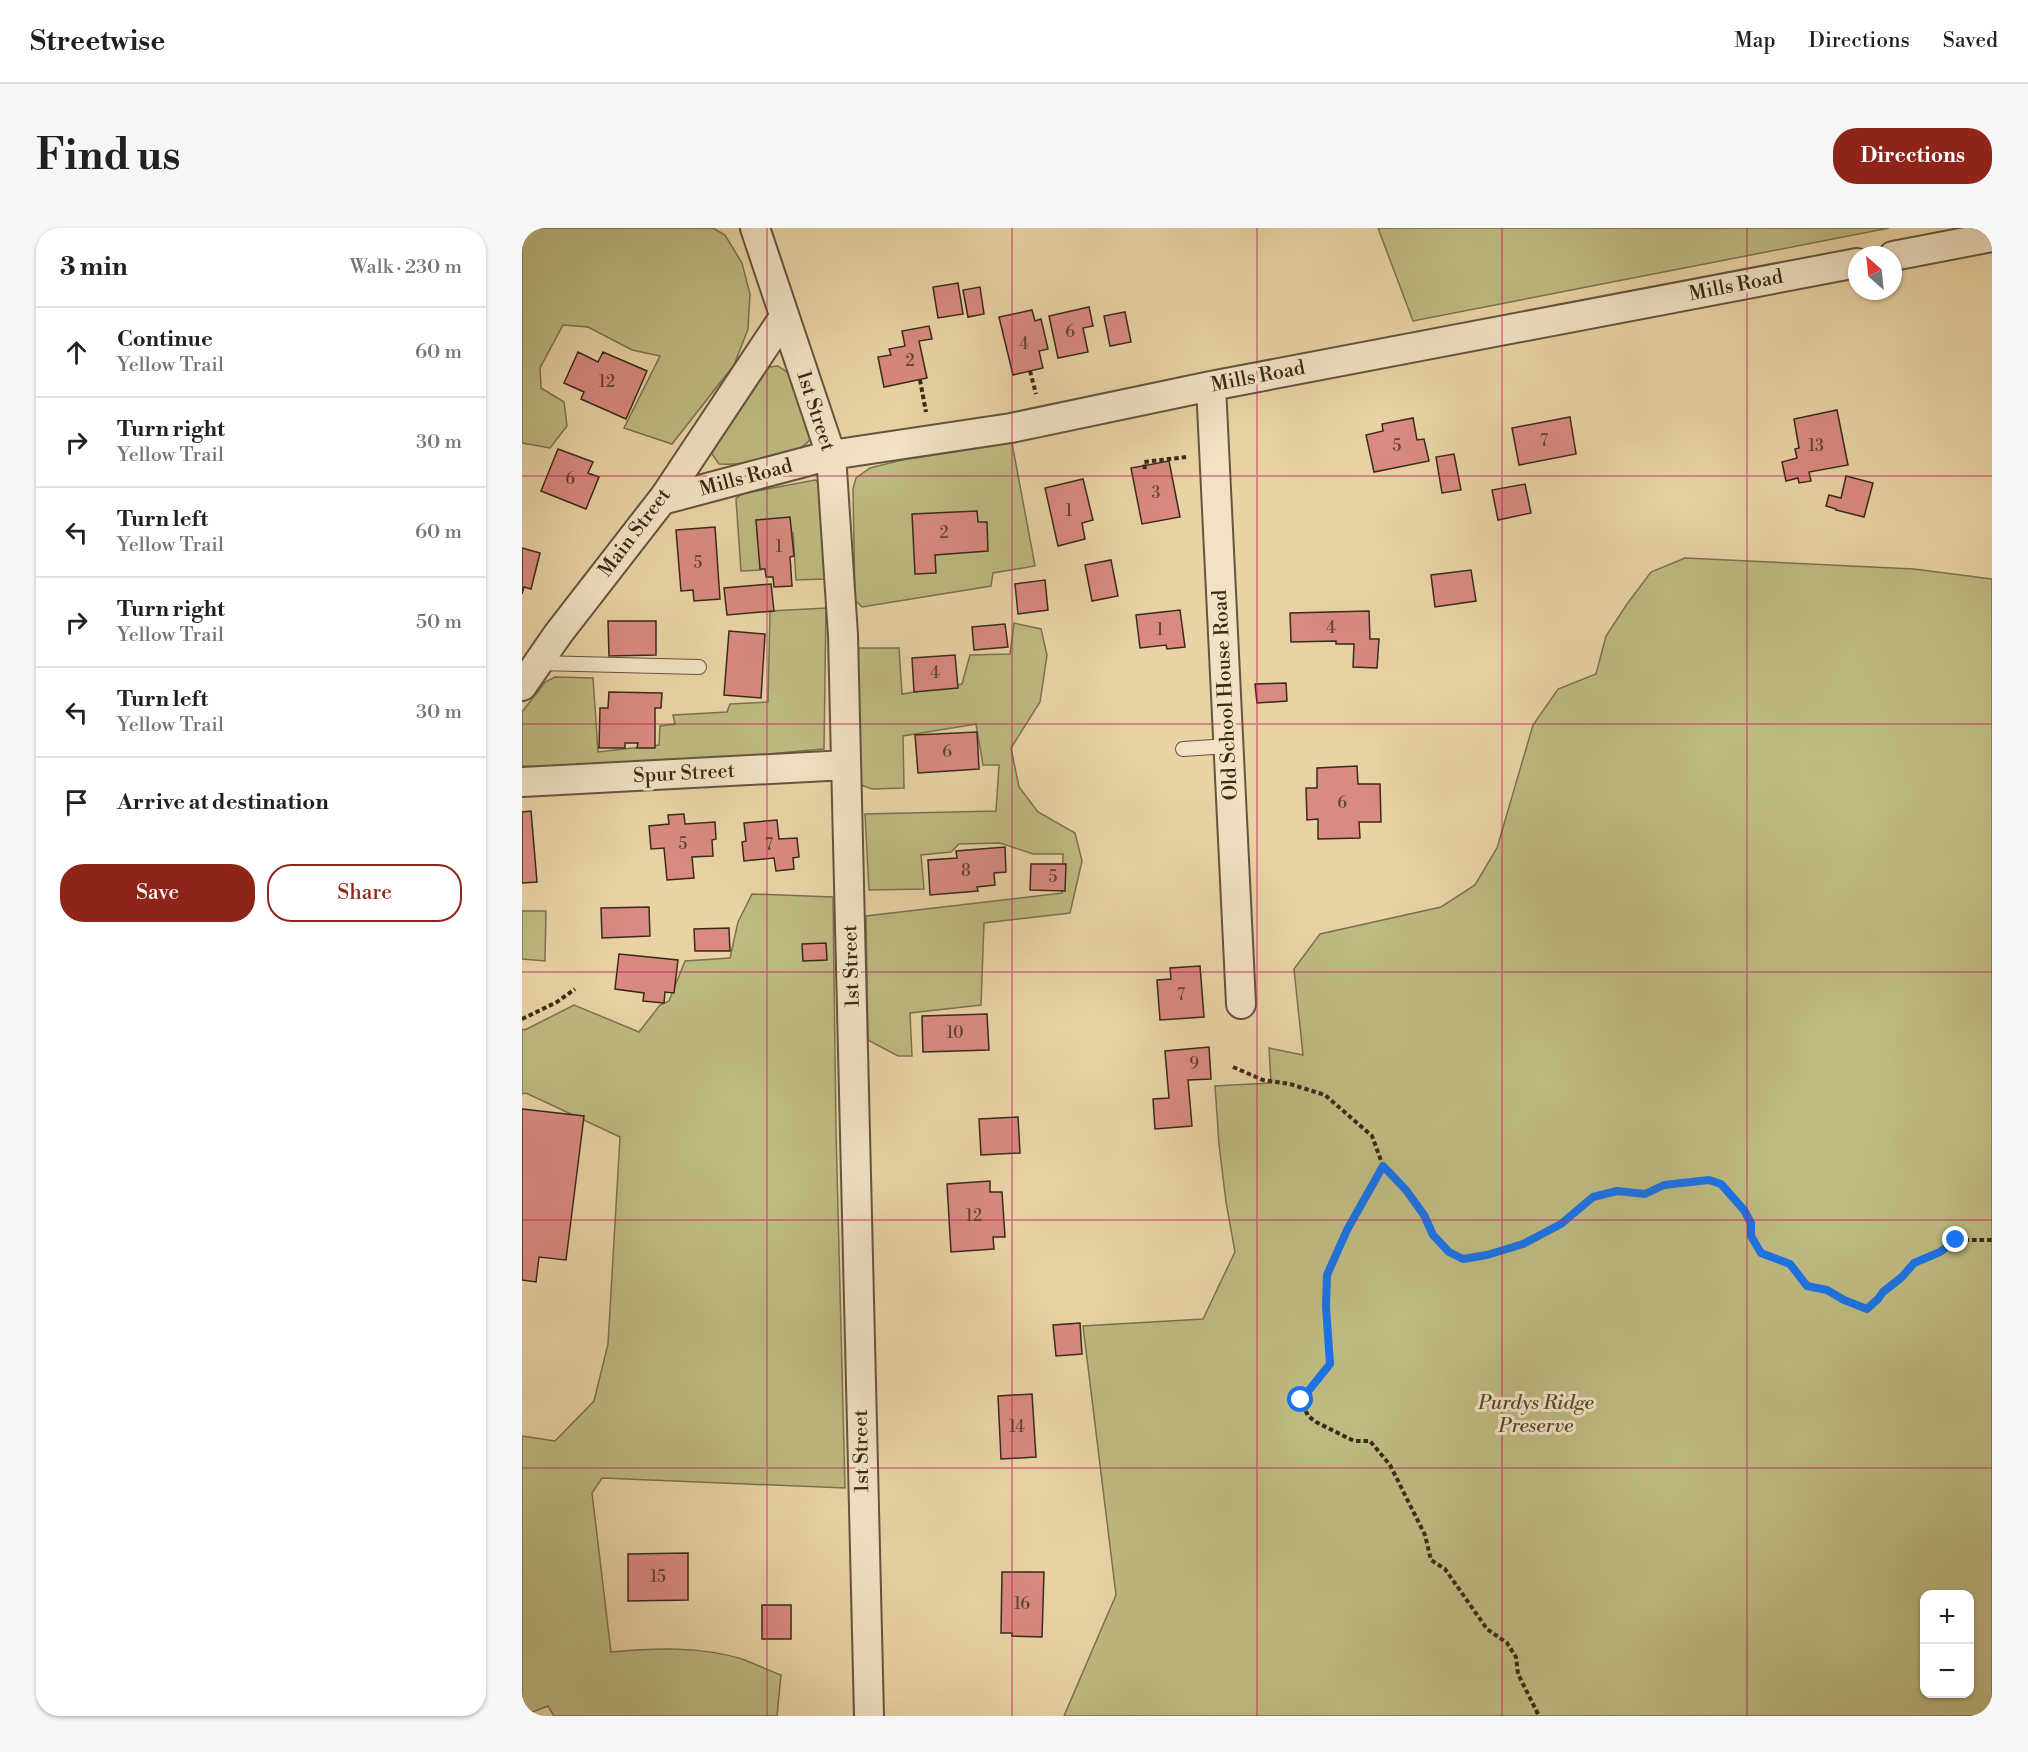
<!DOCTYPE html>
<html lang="en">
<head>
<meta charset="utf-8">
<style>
  body { margin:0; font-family:"Libre Bodoni",serif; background:#f6f6f6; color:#202124 }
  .controls { position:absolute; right:18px; bottom:18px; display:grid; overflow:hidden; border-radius:12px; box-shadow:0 2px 4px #0004 }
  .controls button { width:54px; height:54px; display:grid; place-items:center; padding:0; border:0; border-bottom:2px solid #e0e0e0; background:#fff; color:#202124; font:30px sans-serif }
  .compass { position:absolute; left:1326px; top:18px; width:54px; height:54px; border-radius:50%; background:#fff; box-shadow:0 2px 4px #0004; rotate:333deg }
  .stop { position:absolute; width:18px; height:18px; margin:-14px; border:4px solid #1a73e8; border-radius:50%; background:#fff }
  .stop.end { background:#1a73e8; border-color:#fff; box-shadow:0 2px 6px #0008 }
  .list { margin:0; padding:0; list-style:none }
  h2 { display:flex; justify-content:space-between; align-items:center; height:78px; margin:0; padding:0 24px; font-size:26px }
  h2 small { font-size:20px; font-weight:400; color:#757577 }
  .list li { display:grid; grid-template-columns:39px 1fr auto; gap:18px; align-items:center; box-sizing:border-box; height:90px; padding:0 24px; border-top:2px solid #e0e0e0 }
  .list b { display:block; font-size:22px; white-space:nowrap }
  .list p { margin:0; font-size:20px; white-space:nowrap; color:#757577 }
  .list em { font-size:20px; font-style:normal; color:#757577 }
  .actions { display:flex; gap:12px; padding:18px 24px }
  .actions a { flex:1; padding:14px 0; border:2px solid #8f2418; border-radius:24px; text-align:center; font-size:21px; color:#8f2418 }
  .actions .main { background:#8f2418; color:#fff }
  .icon { flex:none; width:33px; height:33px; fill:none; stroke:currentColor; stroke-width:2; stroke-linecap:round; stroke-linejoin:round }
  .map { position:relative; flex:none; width:1470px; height:1488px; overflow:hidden; border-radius:24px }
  header { display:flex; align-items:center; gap:36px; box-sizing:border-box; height:84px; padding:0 30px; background:#fff; border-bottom:2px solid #e0e0e0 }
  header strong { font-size:28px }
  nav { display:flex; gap:33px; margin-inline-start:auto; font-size:21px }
  .intro { display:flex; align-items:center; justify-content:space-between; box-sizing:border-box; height:144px; padding:0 36px }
  h1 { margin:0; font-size:42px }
  .button { padding:15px 27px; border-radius:24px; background:#8f2418; color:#fff; font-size:21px; font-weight:700 }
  main { display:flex; gap:36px; padding:0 36px }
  aside { flex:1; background:#fff; border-radius:24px; box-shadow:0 2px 4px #0004 }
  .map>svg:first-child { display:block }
  .green { fill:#beba81; stroke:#7b724e; stroke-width:1.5; fill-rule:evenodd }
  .building { fill:#da8a81; stroke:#382b1a; stroke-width:1.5 }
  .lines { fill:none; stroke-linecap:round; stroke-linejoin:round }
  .lane-casing { stroke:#64553d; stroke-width:16 }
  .street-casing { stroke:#64553d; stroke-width:32 }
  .path { stroke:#382b1a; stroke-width:4; stroke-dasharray:4.5 3; stroke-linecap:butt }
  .lane { stroke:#f1e2c4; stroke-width:14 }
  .street { stroke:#f1e2c4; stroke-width:28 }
  .route { stroke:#1a73e8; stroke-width:8 }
  .grid { fill:none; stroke:#c2185b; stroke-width:1.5; stroke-opacity:0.55 }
  .labels { text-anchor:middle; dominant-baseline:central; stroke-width:6; stroke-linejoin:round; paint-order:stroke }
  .number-label { font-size:16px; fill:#604334 }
  .street-label { font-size:20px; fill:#382b1a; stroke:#f1e2c4 }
  .park-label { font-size:20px; font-style:italic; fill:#53482f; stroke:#f1e2c4 }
</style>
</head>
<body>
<header>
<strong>Streetwise</strong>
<nav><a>Map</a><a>Directions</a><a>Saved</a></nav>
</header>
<div class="intro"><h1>Find us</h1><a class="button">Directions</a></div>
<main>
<aside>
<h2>3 min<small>Walk · 230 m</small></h2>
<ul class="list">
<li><svg class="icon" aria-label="ahead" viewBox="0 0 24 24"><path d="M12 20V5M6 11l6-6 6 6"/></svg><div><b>Continue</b><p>Yellow Trail</p></div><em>60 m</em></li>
<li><svg class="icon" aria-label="right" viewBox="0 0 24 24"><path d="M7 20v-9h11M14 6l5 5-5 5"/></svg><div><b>Turn right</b><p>Yellow Trail</p></div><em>30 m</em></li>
<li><svg class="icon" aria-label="left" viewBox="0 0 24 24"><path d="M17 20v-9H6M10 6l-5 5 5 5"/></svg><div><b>Turn left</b><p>Yellow Trail</p></div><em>60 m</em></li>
<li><svg class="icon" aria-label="right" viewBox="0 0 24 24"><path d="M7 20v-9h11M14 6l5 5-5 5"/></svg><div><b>Turn right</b><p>Yellow Trail</p></div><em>50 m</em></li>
<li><svg class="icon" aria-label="left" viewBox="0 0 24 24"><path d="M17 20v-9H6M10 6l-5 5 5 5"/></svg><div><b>Turn left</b><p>Yellow Trail</p></div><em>30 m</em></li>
<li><svg class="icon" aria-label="arrive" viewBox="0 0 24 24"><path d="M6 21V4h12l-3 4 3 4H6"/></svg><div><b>Arrive at destination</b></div></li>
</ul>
<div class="actions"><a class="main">Save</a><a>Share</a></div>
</aside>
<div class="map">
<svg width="1470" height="1488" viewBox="0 0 1470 1488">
  <rect width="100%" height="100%" fill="#e9d3a5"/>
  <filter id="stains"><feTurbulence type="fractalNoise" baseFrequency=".00333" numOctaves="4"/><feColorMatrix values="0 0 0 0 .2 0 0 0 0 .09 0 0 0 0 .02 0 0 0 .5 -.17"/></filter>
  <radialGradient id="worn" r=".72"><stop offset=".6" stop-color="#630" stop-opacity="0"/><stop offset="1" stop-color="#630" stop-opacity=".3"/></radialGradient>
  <path class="green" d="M0,0H191L203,7L220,35L228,66L226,101L212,137L150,216L102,200L138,128L110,122L66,99L41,97L18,140L19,160L42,174L45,198L28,220L0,215Z
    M856,0H1367L891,93Z
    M256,138L265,144L273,160L288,211C277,230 219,237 197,236L190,226L200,204L238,145L247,139Z
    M490,215L513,338L471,345L469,358L340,379L333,372L331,261L334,250L348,240L380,232Z
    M293,252L300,256L302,351L274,352L271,305L254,292L235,301L239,342L219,343L214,271L219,266Z
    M1163,330L1392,341L1470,351V1488H542L594,1367L561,1098L681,1091L713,1024L704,974L697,916L693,858L749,855L747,820L781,827L772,741L798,706L919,679L953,657L975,620L1011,497L1036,461L1074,446L1084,408L1105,376L1129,344ZM1402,1366H1448V1466H1402Z
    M304,380L302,521C202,529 101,544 0,538V484L18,461L23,454L33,449L71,450L76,524L137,517L138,498L153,496L151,487L205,484L208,476L246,474L248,383Z
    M492,395L519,401L525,427L518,474L489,520L497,559L516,584L553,605L560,633L548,685L462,695L459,777L388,785L390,828H376L346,812L344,688L540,665L541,626H511L478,615L437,616L429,624L399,627L402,661L347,662L343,586L474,583L477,537H461L454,496L381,508L382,560L350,561L339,557L335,420H377L380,466L440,456L448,427L488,426Z
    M230,666L311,669L314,903L323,1260L80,1250L70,1265L89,1424C131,1420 178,1418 220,1431C233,1436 246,1442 259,1447L255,1488H32L26,1478L0,1488V1208L33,1213L72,1173L86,1116L98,909L4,865L0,866V801L3,802L52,777L117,804L138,777L147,773L163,733L208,730L216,694Z
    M0,683H24L23,733L0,731Z"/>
  <path class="building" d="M436,55L441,86L416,90L411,59Z
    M458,59L462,86L446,89L441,62Z
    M567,79L571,98L561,100L566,124L536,130L527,88Z
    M510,82L513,93L519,91L526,121L517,123L521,140L491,147L477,89Z
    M603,84L609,114L588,118L582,88Z
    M407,98L410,111L397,113L405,150L362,159L356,129L369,127L367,121L383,118L380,103Z
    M56,124L76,134L81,124L125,143L104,191L59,171L62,164L42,155Z
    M1315,182L1326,237L1287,244L1289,253L1277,255L1276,250L1264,253L1260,234L1275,230L1273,221L1277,220L1272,191Z
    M1048,189L1054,226L997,237L990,200Z
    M891,190L895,212L902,211L907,233L852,244L844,207L861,203L860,196Z
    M36,221L71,234L66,245L77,249L64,281L19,263Z
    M932,226L939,262L920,265L914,229Z
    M647,233L658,289L620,296L609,240Z
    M1324,248L1351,255L1342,289L1314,282V281L1304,278L1307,267L1319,270Z
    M561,251L571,292L560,295L563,311L536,318L523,260Z
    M1003,256L1009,285L976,292L970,262Z
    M455,283L456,294H465L466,323L413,327L414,345L393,346L390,286Z
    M268,289L272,328L268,329L270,358L252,359L251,349H244L243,341H238L234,292Z
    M193,299L198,371L172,373L171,362L159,363L154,302Z
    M0,320L18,325L9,361L2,359L0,366Z
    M589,332L596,368L570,373L563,337Z
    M949,342L954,373L913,379L909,347Z
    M523,352L526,382L496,386L493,356Z
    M249,356L252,383L205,387L202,360Z
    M658,382L663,419L645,421L644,417L618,420L614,387Z
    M847,383L848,411H857L855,440L831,439L832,416H814V413L769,414L768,385Z
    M86,393H134V427L87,428Z
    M483,396L486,419L452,422L450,399Z
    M207,403L243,406L239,470L202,467Z
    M433,427L436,460L392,464L390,430Z
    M764,455L765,473L735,475L733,456Z
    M87,464L140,465L139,480H133V520H115L116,515H103V520H77L78,480H86Z
    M455,504L457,541L396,545L393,507Z
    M835,538L836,556H858L859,594H837L838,610L796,611V591L785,592L784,560H795V540Z
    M9,583L15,654L0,655V584Z
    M162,586L163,596L193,594L194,611L190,612L191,628L170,629L172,650L145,652L142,620L129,621L127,598L147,596L146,587Z
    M255,592L257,611L275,610L277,629L271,630L272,641L254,643L252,630L222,633L220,614L224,613L222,595Z
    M483,619L484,644L472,645L473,657L455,659L456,663L408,667L406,632L435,630L434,623Z
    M509,636H544L543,663L508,662Z
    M127,679L128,708L80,710L79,680Z
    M207,700L208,723H173L172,701Z
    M304,715L305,732L281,733L280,716Z
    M97,726L156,732L152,765L143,764L142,775L121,773L122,765L93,761Z
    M678,738L682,789L638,792L635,752L649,751L648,740Z
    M465,786L467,822L401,824L400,788Z
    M687,819L689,851L666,852L670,898L633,901L631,871L647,870L643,823Z
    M0,881L62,888L44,1032L17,1029L14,1054L0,1052Z
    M496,889L498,925L459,927L457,891Z
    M468,953V964H480L483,1009H471L472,1021L429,1024L425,956Z
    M558,1095L560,1126L534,1128L531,1097Z
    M510,1166L514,1229L479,1231L476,1168Z
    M166,1325V1372L106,1373V1326Z
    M480,1344H522L520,1409L490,1408V1405H479Z
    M240,1377H269V1411H240Z"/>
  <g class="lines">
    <defs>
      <path id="lane" d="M16,435L177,439
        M661,521L706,518"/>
      <path id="street" d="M233,0L309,227L321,407L347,1488
        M1371,28L1470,9
        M689,158L719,776
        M140,272L309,227L489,200L689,158L1335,35
        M0,458L36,406L143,268L262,89
        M0,554L324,537"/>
    </defs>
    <use href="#lane" class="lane-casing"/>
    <use href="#street" class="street-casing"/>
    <path class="path" d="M508,143L514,166
      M398,152L404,184
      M623,241L622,234L665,229
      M0,791L35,774L53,761
      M711,839L741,852L768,856L803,867L850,908L861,938L884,962L902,987L911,1007L927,1024L941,1031L965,1027L1001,1016L1039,996L1071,969L1095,963L1123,966L1142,957L1187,952L1199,956L1222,982L1229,995V1008L1239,1025L1267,1036L1285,1057L1305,1062L1322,1072L1345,1081L1356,1071L1361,1064L1380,1049L1392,1035L1418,1024L1434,1012H1470
      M861,938L825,1002L805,1047L804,1079L808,1136L779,1172L786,1188L794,1194L832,1213H848L868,1237L903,1307L909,1332L923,1341L965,1401L985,1415L994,1429L996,1446L1017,1488"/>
    <use href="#lane" class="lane"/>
    <use href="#street" class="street"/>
  </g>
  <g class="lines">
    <path class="route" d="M779,1172L808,1136L804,1079L805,1047L825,1002L861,938L884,962L902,987L911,1007L927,1024L941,1031L965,1027L1001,1016L1039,996L1071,969L1095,963L1123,966L1142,957L1187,952L1199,956L1222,982L1229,995V1008L1239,1025L1268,1036L1285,1058L1305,1062L1322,1072L1345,1081L1356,1071L1361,1064L1380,1049L1392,1035L1418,1024L1434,1012"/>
  </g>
  <path class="grid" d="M245,0V1488M490,0V1488M735,0V1488M980,0V1488M1225,0V1488M0,248H1470M0,496H1470M0,744H1470M0,992H1470M0,1240H1470"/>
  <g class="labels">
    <g class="number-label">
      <text x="548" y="104">6</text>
      <text x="502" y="116">4</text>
      <text x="388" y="133">2</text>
      <text x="85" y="154">12</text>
      <text x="1022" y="213">7</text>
      <text x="875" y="218">5</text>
      <text x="1294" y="218">13</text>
      <text x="48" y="251">6</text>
      <text x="634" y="265">3</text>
      <text x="547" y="283">1</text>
      <text x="422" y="305">2</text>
      <text x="257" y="319">1</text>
      <text x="176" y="335">5</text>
      <text x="809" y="400">4</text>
      <text x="638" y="402">1</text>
      <text x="413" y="445">4</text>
      <text x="425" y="524">6</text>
      <text x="820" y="575">6</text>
      <text x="161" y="616">5</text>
      <text x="247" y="617">7</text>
      <text x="444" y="643">8</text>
      <text x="531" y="649">5</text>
      <text x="659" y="767">7</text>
      <text x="433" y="805">10</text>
      <text x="672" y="836">9</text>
      <text x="452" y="988">12</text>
      <text x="495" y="1199">14</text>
      <text x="136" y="1349">15</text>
      <text x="500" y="1376">16</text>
    </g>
    <g class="street-label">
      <text transform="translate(1214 58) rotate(-11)">Mills Road</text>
      <text transform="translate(736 149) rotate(-11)">Mills Road</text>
      <text transform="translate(293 183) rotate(72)">1st Street</text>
      <text transform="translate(224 250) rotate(-15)">Mills Road</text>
      <text transform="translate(113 305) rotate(-53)">Main Street</text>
      <text transform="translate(704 467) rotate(-93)">Old School House Road</text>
      <text transform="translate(162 546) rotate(-3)">Spur Street</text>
      <text transform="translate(330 738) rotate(-92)">1st Street</text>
      <text transform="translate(340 1223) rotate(-91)">1st Street</text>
    </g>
    <g class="park-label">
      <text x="1014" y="1175">Purdys Ridge<tspan x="1014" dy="23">Preserve</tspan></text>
    </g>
  </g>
  <rect width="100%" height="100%" filter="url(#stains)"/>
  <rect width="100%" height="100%" fill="url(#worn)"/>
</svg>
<div class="controls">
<button>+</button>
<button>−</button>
</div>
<svg class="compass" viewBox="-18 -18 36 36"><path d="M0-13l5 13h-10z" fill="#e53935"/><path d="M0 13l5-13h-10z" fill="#757577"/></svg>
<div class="stop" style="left:779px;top:1172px"></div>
<div class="stop end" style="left:1434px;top:1012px"></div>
</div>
</main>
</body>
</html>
